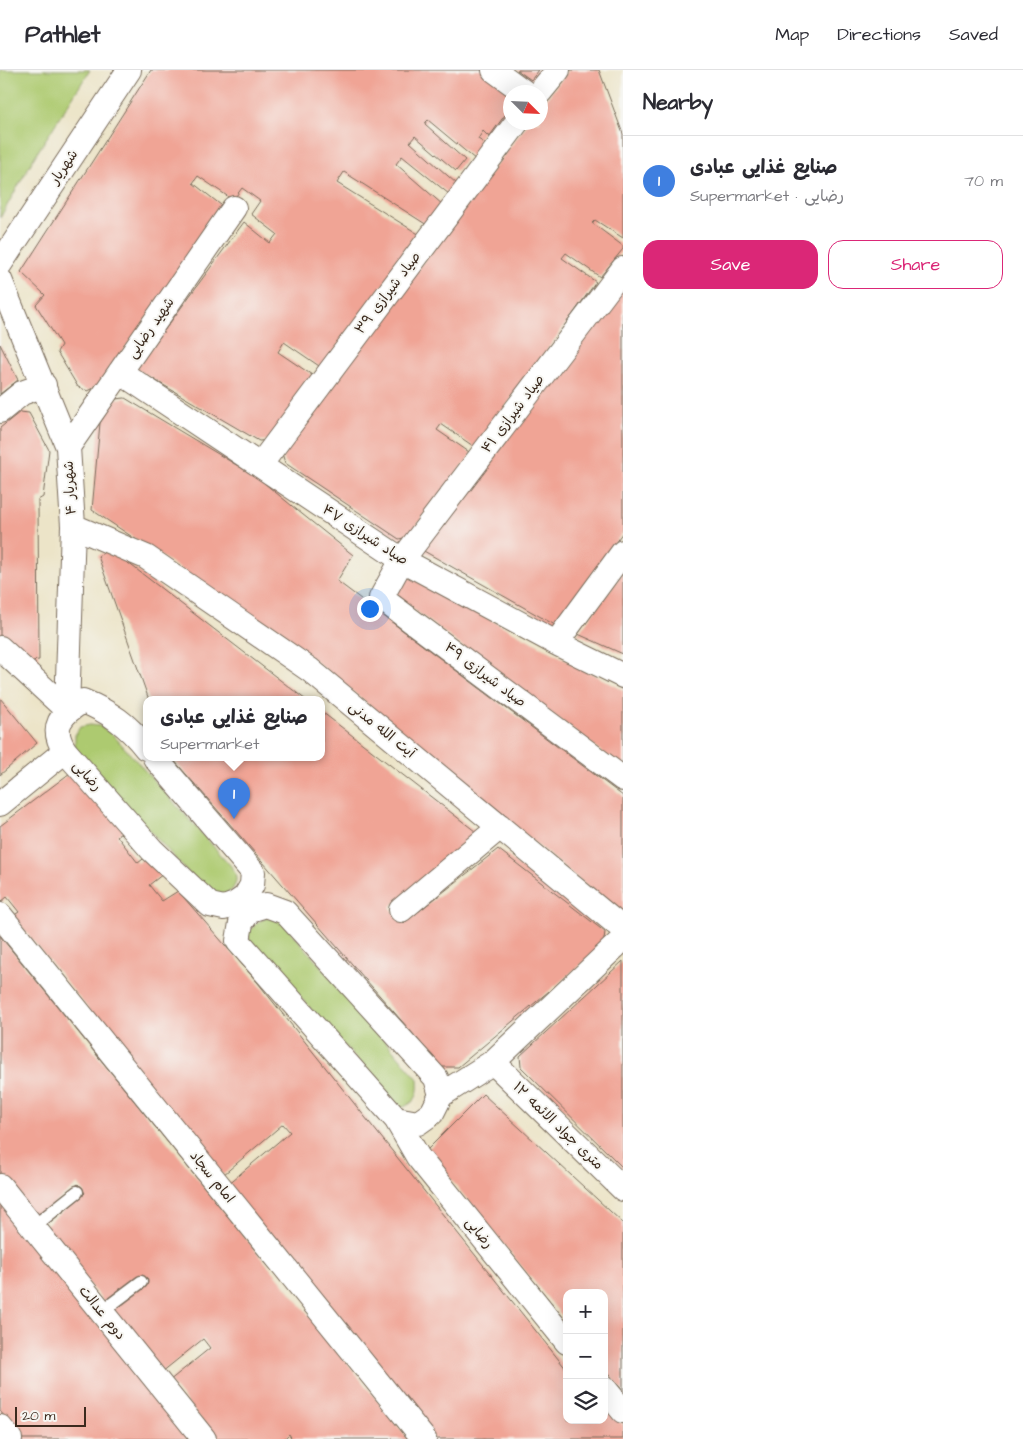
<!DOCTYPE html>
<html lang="en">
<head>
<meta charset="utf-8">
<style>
  body { margin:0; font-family:"Architects Daughter","Playpen Sans Arabic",sans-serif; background:#f2f2f3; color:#2b2b33 }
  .controls { position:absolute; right:15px; bottom:15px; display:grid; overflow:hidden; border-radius:10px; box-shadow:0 5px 20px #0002 }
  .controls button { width:45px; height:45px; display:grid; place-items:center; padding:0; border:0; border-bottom:1px solid #e1e1e2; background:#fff; color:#2b2b33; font:25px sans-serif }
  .compass { position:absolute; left:503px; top:15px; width:45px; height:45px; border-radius:50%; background:#fff; box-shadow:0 5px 20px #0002; rotate:114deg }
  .scale { position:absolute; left:15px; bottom:12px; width:71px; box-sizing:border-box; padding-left:5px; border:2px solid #3b2a1e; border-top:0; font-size:14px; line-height:18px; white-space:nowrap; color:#3b2a1e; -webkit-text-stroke:4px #f6f6f2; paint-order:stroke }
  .you { position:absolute; left:369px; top:538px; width:18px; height:18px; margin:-12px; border:4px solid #fff; border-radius:50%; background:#1a73e8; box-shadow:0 0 0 8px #1a73e833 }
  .badge { display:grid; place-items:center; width:32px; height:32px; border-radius:50%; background:#db2777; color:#fff; font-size:16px; font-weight:700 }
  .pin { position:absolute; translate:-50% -41px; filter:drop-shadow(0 1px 2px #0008) }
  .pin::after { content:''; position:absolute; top:26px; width:18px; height:15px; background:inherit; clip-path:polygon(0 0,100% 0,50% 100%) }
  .popup { position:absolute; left:143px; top:626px; width:182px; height:65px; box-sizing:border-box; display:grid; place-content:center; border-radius:10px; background:#fff; filter:drop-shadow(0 1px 4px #0005); font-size:16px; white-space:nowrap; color:#7c7c81 }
  .popup b { font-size:19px; color:#2b2b33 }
  .popup::after { content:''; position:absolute; left:50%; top:100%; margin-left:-10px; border:10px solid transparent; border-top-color:#fff }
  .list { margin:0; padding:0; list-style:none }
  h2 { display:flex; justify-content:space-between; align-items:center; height:65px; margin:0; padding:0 20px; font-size:21px }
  h2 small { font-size:16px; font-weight:400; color:#7c7c81 }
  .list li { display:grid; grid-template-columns:32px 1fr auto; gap:15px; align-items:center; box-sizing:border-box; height:90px; padding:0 20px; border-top:1px solid #e1e1e2 }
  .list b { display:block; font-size:19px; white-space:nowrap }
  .list p { margin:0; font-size:16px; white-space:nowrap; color:#7c7c81 }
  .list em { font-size:16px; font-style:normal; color:#7c7c81 }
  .actions { display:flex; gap:10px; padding:15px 20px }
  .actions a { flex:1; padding:11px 0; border:1px solid #db2777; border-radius:15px; text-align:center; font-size:18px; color:#db2777 }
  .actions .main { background:#db2777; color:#fff }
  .icon { flex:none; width:28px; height:28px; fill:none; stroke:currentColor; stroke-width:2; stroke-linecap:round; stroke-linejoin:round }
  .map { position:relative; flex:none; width:623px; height:1369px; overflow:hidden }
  header { display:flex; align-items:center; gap:30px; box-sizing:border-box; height:70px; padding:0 25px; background:#fff; border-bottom:1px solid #e1e1e2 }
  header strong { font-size:24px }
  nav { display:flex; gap:28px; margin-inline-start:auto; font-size:18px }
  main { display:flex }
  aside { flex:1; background:#fff }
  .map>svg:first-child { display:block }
  .green { fill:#adca70; stroke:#747a47 }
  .building { fill:#f0a495 }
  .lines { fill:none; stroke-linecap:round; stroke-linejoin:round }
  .service-casing { stroke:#796b5a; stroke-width:15 }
  .minor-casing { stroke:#796b5a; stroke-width:26 }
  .service { stroke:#fff; stroke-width:12 }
  .minor { stroke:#fff; stroke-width:24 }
  .labels { text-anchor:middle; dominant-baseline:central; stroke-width:4; stroke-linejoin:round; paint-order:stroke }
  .street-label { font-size:14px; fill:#3b2a1e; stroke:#f6f6f2 }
</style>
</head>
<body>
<header>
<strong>Pathlet</strong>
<nav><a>Map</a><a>Directions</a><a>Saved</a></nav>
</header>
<main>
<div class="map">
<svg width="623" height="1369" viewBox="0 0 623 1369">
  <rect width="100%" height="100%" fill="#f6f6f2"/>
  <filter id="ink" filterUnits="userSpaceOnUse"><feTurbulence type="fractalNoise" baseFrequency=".02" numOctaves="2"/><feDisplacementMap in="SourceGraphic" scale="10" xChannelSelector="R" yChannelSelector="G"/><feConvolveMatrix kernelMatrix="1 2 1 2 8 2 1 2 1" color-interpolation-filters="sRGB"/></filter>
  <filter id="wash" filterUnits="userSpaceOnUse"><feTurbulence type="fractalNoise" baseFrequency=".0096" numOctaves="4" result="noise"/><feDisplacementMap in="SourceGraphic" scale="20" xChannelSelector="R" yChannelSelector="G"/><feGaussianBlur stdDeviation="1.12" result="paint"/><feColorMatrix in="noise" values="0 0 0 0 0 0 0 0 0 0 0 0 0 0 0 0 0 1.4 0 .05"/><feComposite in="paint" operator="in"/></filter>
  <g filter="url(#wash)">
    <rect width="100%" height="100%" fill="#ece4c8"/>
    <path class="green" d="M0,0H90L35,86L0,148Z
      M90,655L100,656L113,665L231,796C232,799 236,803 236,807C237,821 223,828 212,829L75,678V665L80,657Z
      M271,847L282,851L418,1009C419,1025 417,1032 401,1038L250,872L248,863C255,854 260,849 271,847Z"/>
    <g id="blocks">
      <path class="building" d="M151,0H482L510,22V38L489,67L483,61L478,69L486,74L476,90L428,50L426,52L425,54L465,90L456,101L415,66L410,72L457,114L449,124L402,86L396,94L443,135L427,155L344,102L337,113L420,165L322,298L284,272L278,282L315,307L271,370L259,371L136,299L244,152L270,173L277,164L251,144L260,131L242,118L233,130L198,106L193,113L226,139L98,316L88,321L78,317L57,282L61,275L36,235L45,225L21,202Z
        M517,0H539L531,10Z
        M569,0H599L623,64V168L595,150L592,153L623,176V179L600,207L566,183L562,188L596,212L476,378L441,354L440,356L437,360L472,384L408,467L399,469L285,393L281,380L529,52H540V37Z
        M623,214V462L555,555L422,480Z
        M0,274L18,310L0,324Z
        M125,328L258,408L297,440L353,485L337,511L623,726V846L306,583L92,440L100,353L115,329Z
        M20,342L29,343L49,380L43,427L38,430L39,590L21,592L0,566V358Z
        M110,479L306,630H149L98,486Z
        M623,502V584L578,564Z
        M404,504L623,620V698L392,523Z
        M0,628L37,673L0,705Z
        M322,642L480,765L390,837L404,853L498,779L605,862L603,876L458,997H442L172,688H322Z
        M74,700L125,760L117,766L138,793L147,786L163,804L149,815L162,831L178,821L258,913L567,1300V1350H604V1330L623,1355V1369H434L227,1115L290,1062L283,1054L223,1105L13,846L19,842L7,827L1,832L0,830V756Z
        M0,866L265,1192L280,1209L408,1369H292L289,1364L284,1369H217L169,1311L210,1278L203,1269L162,1302L42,1158L85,1123L78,1114L35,1149L0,1106Z
        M623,891V1098L521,997L520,986Z
        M483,1024L623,1153V1321L604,1298V1223H567V1252L427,1080Z
        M0,1132L190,1369H23L0,1341Z"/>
    </g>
  </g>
  <g filter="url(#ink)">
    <use href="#blocks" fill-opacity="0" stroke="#796b5a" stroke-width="1"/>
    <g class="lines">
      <defs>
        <path id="service" d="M33,1157L77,1122
          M101,1242L141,1212"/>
        <path id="minor" d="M494,0L524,22
          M540,22L558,0
          M0,194L129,0
          M623,199L402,490L381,528L623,709
          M0,210L68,377L73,456L67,640
          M120,302L402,490L556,573L623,606
          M0,341L22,323L44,315
          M68,377L234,138
          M260,395L517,52
          M73,456L146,487L310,600L623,859
          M556,573L623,482
          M0,578L67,640
          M146,678C128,655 110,642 83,631C61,644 49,657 65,681L152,780L210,835L224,838L235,834L245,827L252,815L253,802L155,688
          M0,734L65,681
          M401,840L500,757
          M0,845L424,1369
          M493,992L623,1119
          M441,1025L493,992L623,869
          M396,1049L418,1053L432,1043L441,1025L436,1008L285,842L266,835L250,840L241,853L238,871L396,1049L418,1087L567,1272
          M0,1116L204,1369
          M604,1318L623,1341
          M0,1357L10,1369"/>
      </defs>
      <use href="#service" class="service-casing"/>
      <use href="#minor" class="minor-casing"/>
      <use href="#service" class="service"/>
      <use href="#minor" class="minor"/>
    </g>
  </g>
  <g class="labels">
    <g class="street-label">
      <text transform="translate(64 97) rotate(-56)">شهریار</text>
      <text transform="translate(388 223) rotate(-53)">صیاد شیرازی ۳۹</text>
      <text transform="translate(151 258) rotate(-55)">شهید رضایی</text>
      <text transform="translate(513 344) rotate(-53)">صیاد شیرازی ۴۱</text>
      <text transform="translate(70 418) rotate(-93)">شهریار ۴</text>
      <text transform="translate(365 465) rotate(33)">صیاد شیرازی ۴۷</text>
      <text transform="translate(485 605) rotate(37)">صیاد شیرازی ۴۹</text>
      <text transform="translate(382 660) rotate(39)">آیت الله مدنی</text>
      <text transform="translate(87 706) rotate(48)">رضایی</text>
      <text transform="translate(558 1056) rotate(44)">۱۲ متری جواد الائمه</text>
      <text transform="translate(212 1107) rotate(51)">امام سجاد</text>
      <text transform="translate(479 1163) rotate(51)">رضایی</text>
      <text transform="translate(102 1243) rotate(51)">دوم عدالت</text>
    </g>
  </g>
</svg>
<div class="controls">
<button>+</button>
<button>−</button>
<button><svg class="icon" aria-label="layers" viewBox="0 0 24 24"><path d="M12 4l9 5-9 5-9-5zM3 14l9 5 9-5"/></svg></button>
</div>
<svg class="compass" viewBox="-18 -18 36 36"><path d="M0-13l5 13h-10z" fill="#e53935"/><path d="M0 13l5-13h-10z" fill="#7c7c81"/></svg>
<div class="scale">20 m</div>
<div class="you"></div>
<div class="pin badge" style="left:234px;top:749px;background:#3f7fe0">1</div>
<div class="popup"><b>صنایع غذایی عبادی</b>Supermarket</div>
</div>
<aside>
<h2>Nearby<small></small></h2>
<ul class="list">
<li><span class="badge" style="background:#3f7fe0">1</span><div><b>صنایع غذایی عبادی</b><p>Supermarket · رضایی</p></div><em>70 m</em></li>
</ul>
<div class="actions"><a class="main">Save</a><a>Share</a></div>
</aside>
</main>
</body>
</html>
